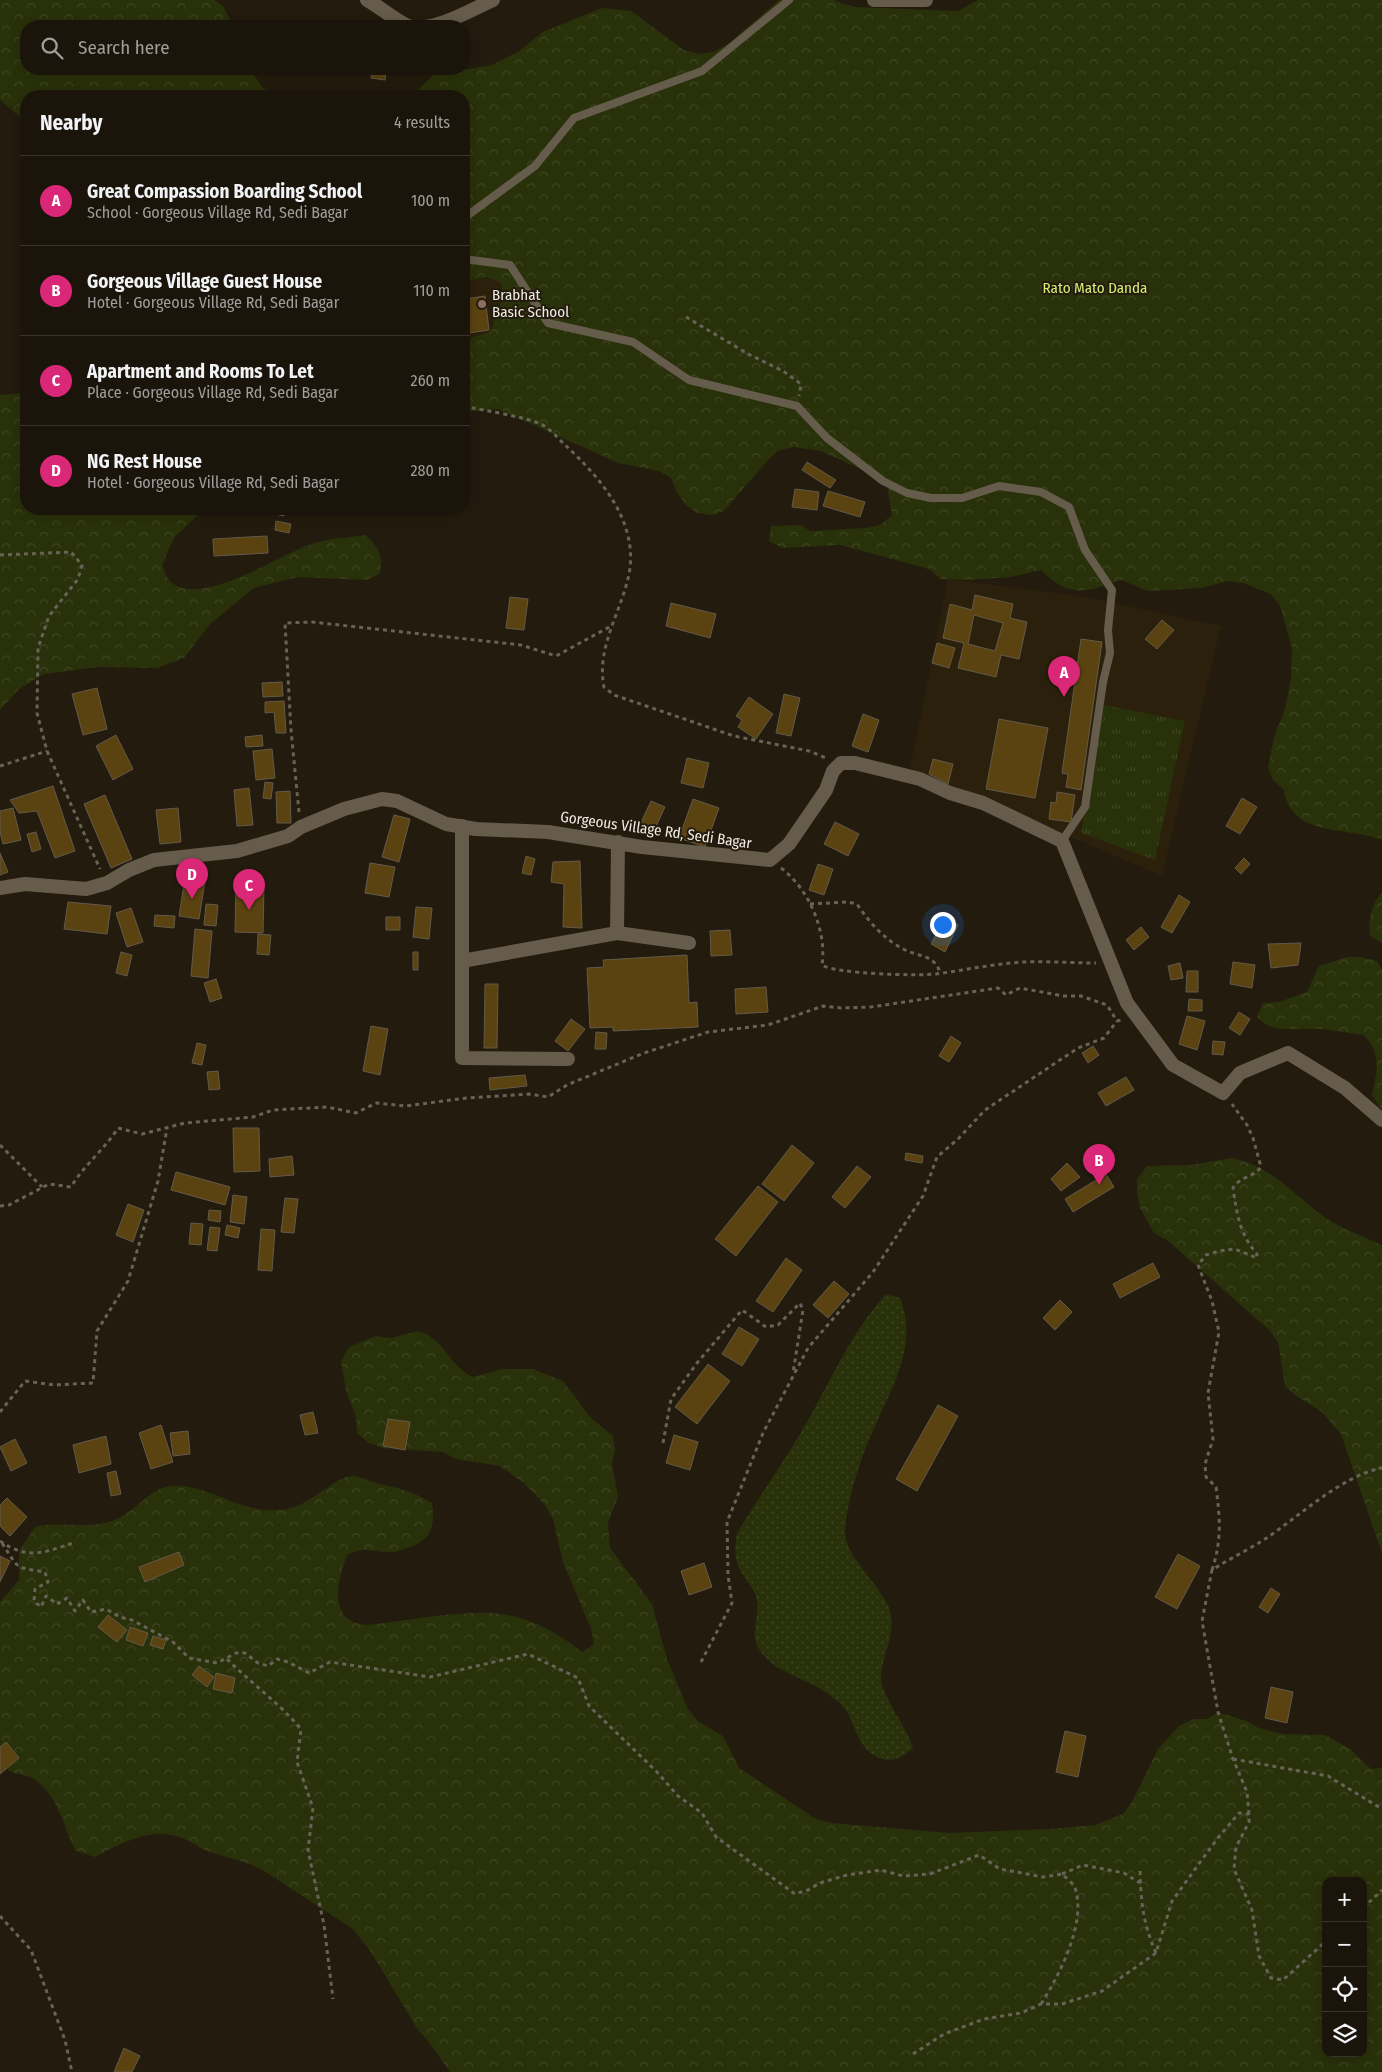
<!DOCTYPE html>
<html lang="en">
<head>
<meta charset="utf-8">
<style>
  body { margin:0; font-family:"Fira Sans Condensed",sans-serif; background:#231d13; color:#f1f3f6 }
  .controls { position:absolute; right:15px; bottom:15px; display:grid; overflow:hidden; border-radius:10px; box-shadow:0 2px 12px #0003 }
  .controls button { width:45px; height:45px; display:grid; place-items:center; padding:0; border:0; border-bottom:1px solid #38332b; background:#1a140a; color:#f1f3f6; font:25px sans-serif }
  .you { position:absolute; left:942px; top:924px; width:18px; height:18px; margin:-12px; border:4px solid #fff; border-radius:50%; background:#1a73e8; box-shadow:0 0 0 8px #1a73e833 }
  .badge { display:grid; place-items:center; width:32px; height:32px; border-radius:50%; background:#db2777; color:#fff; font-size:16px; font-weight:700 }
  .pin { position:absolute; translate:-50% -41px; filter:drop-shadow(0 1px 2px #0008) }
  .pin::after { content:''; position:absolute; top:26px; width:18px; height:15px; background:inherit; clip-path:polygon(0 0,100% 0,50% 100%) }
  .list { margin:0; padding:0; list-style:none }
  h2 { display:flex; justify-content:space-between; align-items:center; height:65px; margin:0; padding:0 20px; font-size:21px }
  h2 small { font-size:16px; font-weight:400; color:#9f9e9c }
  .list li { display:grid; grid-template-columns:32px 1fr auto; gap:15px; align-items:center; box-sizing:border-box; height:90px; padding:0 20px; border-top:1px solid #38332b }
  .list b { display:block; font-size:19px; white-space:nowrap }
  .list p { margin:0; font-size:16px; white-space:nowrap; color:#9f9e9c }
  .list em { font-size:16px; font-style:normal; color:#9f9e9c }
  .icon { flex:none; width:28px; height:28px; fill:none; stroke:currentColor; stroke-width:2; stroke-linecap:round; stroke-linejoin:round }
  .map { position:relative; flex:none; width:1382px; height:2072px; overflow:hidden }
  .search { position:absolute; background:#1a140a; box-shadow:0 2px 12px #0003; left:20px; top:20px; width:450px; height:55px; display:flex; align-items:center; gap:12px; box-sizing:border-box; padding:0 18px; border-radius:20px; color:#9f9e9c; font-size:19px }
  .panel { position:absolute; background:#1a140a; box-shadow:0 2px 12px #0003; left:20px; top:90px; width:450px; height:425px; border-radius:20px }
  .map>svg:first-child { display:block }
  .built { fill:#2a200b }
  .grass { fill:url(#grass-dots) }
  .forest { fill:url(#forest-crowns); fill-rule:evenodd }
  .park { fill:url(#park-tufts) }
  .building { fill:#5b4311; stroke:#635a4a; fill-rule:evenodd }
  .lines { fill:none; stroke-linecap:round; stroke-linejoin:round }
  .path { stroke:#696256; stroke-width:3; stroke-dasharray:4 4; stroke-linecap:butt }
  .service { stroke:#665c4c; stroke-width:8 }
  .minor { stroke:#665c4c; stroke-width:14 }
  .education-dot { fill:#8d6e63; stroke:#231b0d; stroke-width:2 }
  .labels { text-anchor:middle; dominant-baseline:central; stroke-width:4; stroke-linejoin:round; paint-order:stroke }
  .park-label { font-size:15px; fill:#d2ef77; stroke:#231b0d }
  .poi-label { font-size:15px; fill:#f1ece3; stroke:#231b0d; text-anchor:start }
  .street-label { font-size:15px; fill:#f1ece3; stroke:#231b0d }
</style>
</head>
<body>
<div class="map">
<svg width="1382" height="2072" viewBox="0 0 1382 2072">
  <defs>
    <pattern id="grass-dots" width="8" height="8" patternUnits="userSpaceOnUse" patternTransform="scale(1.25)"><rect width="8" height="8" fill="#29310a"/><path d="M2 2h.1M6 6h.1" fill="none" stroke="#3e4522" stroke-width="1.8" stroke-linecap="round"/></pattern>
    <pattern id="forest-crowns" width="20" height="18" patternUnits="userSpaceOnUse" patternTransform="scale(1.25)"><rect width="20" height="18" fill="#29310a"/><path d="M2 6a3 3 0 1 1 6 0M12 15a3 3 0 1 1 6 0" fill="none" stroke="#3e4522"/></pattern>
    <pattern id="park-tufts" width="24" height="20" patternUnits="userSpaceOnUse" patternTransform="scale(1.25)"><rect width="24" height="20" fill="#29310a"/><path d="M3 7l-1-3M5 7V3M7 7l1-3M15 17l-1-3M17 17v-4M19 17l1-3" fill="none" stroke="#3e4522"/></pattern>
  </defs>
  <rect width="100%" height="100%" fill="#231b0d"/>
  <path class="built" d="M486,277L501,283L503,295L498,313L491,331L464,341V281Z
    M948,579L1081,596L1221,626L1162,876L910,768Z"/>
  <path class="grass" d="M886,1294L900,1298C921,1347 886,1398 868,1442C858,1467 847,1503 845,1530C844,1556 879,1583 889,1608C898,1633 881,1655 881,1679C882,1696 907,1728 913,1748C901,1759 888,1765 872,1754C854,1742 855,1714 837,1701C830,1696 823,1689 815,1686C795,1675 767,1668 757,1645C751,1630 760,1615 757,1600C755,1591 749,1584 744,1576C734,1562 734,1549 737,1533C761,1493 789,1455 812,1413C835,1371 853,1331 886,1294Z"/>
  <path class="forest" d="M0,0H214L223,6L233,26H26V69H250L263,88L278,96H26V122L0,100Z
    M779,0H833L854,7L958,11L978,0H1382V840C1347,826 1291,838 1284,790L1273,780L1268,767L1274,737L1285,709L1291,678L1292,648L1280,606L1271,594L1243,583L1228,581L1201,588L1148,591L1122,580C1086,592 1070,599 1041,570L1011,577L969,580L941,579L929,569L840,545L782,548L769,541L771,526L801,525L810,531L866,528L880,525L892,515L887,486L876,476L821,451L793,447L778,451L767,461L724,511L711,515L697,513L685,504L677,492L671,478L659,471L618,463L498,409L464,412V341L491,331L503,295L501,283L487,277L464,281V96H412L433,75L492,65L519,51L543,32L602,8L631,11L684,50L699,54L713,52L728,44Z
    M26,393V509H204L174,538L162,565C164,569 165,575 168,579C195,612 279,555 309,545C327,538 347,538 365,535C379,548 383,554 380,573L367,580L297,577L254,588L210,624L184,658L157,668L98,667L44,674L19,689L0,710V395Z
    M1382,892V943L1370,936C1368,919 1371,906 1382,892Z
    M1347,957H1361L1377,961L1382,970V1110L1372,1095C1377,1071 1382,1055 1364,1035L1322,1029H1282L1268,1026L1257,1017L1263,1003L1279,1002L1307,992L1319,966Z
    M1232,1158C1272,1167 1289,1190 1320,1214C1339,1228 1360,1235 1382,1245V1553L1341,1434L1321,1411L1296,1396L1285,1386L1278,1342L1269,1330L1167,1240L1154,1233L1140,1208L1137,1193V1179L1147,1166L1191,1165Z
    M418,1331C447,1340 446,1364 473,1377L502,1369H533L563,1381L590,1417L613,1436L615,1450L612,1464L618,1497L608,1523L610,1548L652,1604L667,1659L688,1709L698,1721L723,1736L739,1768L816,1819L831,1823L949,1833L1050,1829L1095,1825L1123,1814L1132,1802L1158,1749L1179,1726L1193,1719H1207L1218,1712L1246,1721L1259,1728L1282,1734L1325,1735L1350,1749L1371,1769L1382,1768V2072H450L428,2041L418,2030L371,1952L353,1929L264,1871C246,1861 229,1858 210,1852C200,1849 192,1841 182,1838C153,1826 121,1843 95,1857L76,1851C64,1829 59,1799 39,1783C24,1769 15,1781 0,1761V1602L19,1580V1551L35,1527C61,1520 91,1531 117,1519C141,1508 151,1483 181,1486C215,1489 241,1512 276,1510C306,1509 316,1492 340,1480C344,1478 350,1475 354,1476C362,1477 371,1482 379,1484C399,1488 414,1492 432,1503C435,1527 432,1540 407,1548C402,1550 394,1553 388,1552C369,1552 366,1546 347,1555C337,1582 327,1622 367,1625C408,1621 463,1609 502,1614C531,1618 560,1634 582,1652L594,1644L591,1629L563,1562L553,1519L545,1505L524,1483L500,1466L456,1459L443,1452L383,1448L369,1443L357,1433L356,1417L346,1391L341,1361L349,1347L376,1336L391,1338ZM1326,1881H1363V2053H1326Z"/>
  <path class="park" d="M1104,705L1185,721L1155,860L1081,833Z"/>
  <path class="building" d="M328,69H354V73H328Z
    M372,69L386,71L385,80L371,78Z
    M485,296L489,330L469,333L465,299Z
    M807,462L836,480L830,488L802,470Z
    M795,489L819,492L817,510L792,507Z
    M828,491L865,502L860,517L823,506Z
    M254,509H285L284,516Z
    M276,521L291,524L289,533L275,530Z
    M267,536L268,553L214,556L213,539Z
    M975,595L1013,604L1010,618L1027,622L1019,659L1001,655L996,677L958,668L964,643L943,638L950,604L972,610ZM974,615L1003,623L995,651L968,644Z
    M510,597L528,599L524,630L506,628Z
    M671,603L716,614L710,638L666,626Z
    M1162,620L1174,630L1157,649L1145,639Z
    M1081,639L1102,642L1081,790L1066,787L1068,774L1062,773Z
    M937,643L955,648L949,668L932,663Z
    M282,682L283,696L263,697L262,683Z
    M97,688L107,729L83,735L72,694Z
    M784,694L800,698L791,736L776,733Z
    M749,697L773,714L756,739L738,727L742,720L736,716Z
    M284,701L286,733H276L274,712L265,713V702Z
    M863,714L879,720L868,752L852,746Z
    M999,719L1048,728L1035,798L986,789Z
    M116,735L133,769L113,780L96,746Z
    M262,735L263,746L246,747L245,737Z
    M272,749L275,778L256,780L253,751Z
    M687,758L709,763L703,788L681,783Z
    M933,759L953,764L948,784L929,774Z
    M265,782L273,783L271,799L263,798Z
    M53,786L75,851L55,858L37,811L19,813L10,800Z
    M249,788L253,825L237,826L234,790Z
    M290,791L291,823H277L276,792Z
    M1057,792L1075,795L1071,822L1049,819L1051,802L1056,803Z
    M105,795L132,859L111,868L84,804Z
    M1242,798L1257,807L1240,834L1226,826Z
    M693,799L719,808L705,847L679,838Z
    M651,801L665,807L652,835L638,829Z
    M13,808L21,840L3,844L0,832V811Z
    M178,808L181,842L160,844L156,810Z
    M394,815L410,819L399,862L382,857Z
    M835,822L859,834L848,856L824,844Z
    M36,832L41,849L32,852L27,834Z
    M0,853L8,872L0,875Z
    M526,856L535,859L531,875L522,873Z
    M1244,858L1250,864L1241,874L1235,868Z
    M580,861L582,928L563,927L564,884L551,882L553,862Z
    M370,863L395,867L389,897L365,893Z
    M818,864L833,869L824,895L809,890Z
    M185,878L205,881L199,919L179,916Z
    M236,888H264L263,933L235,932Z
    M1179,895L1190,902L1172,933L1161,927Z
    M68,902L111,906L107,934L64,929Z
    M206,904L218,905L216,926L204,925Z
    M416,907L432,908L429,939L413,937Z
    M131,908L143,942L127,947L116,913Z
    M155,915L175,916L174,928L154,926Z
    M386,917H400V930H386Z
    M945,917L958,925L945,952L931,944Z
    M1141,927L1149,937L1134,950L1126,940Z
    M195,929L212,931L208,978L191,976Z
    M730,930L732,955L711,956L710,931Z
    M258,934L271,935L269,955L257,954Z
    M1301,943L1298,965L1271,968L1268,944Z
    M121,952L132,955L127,976L116,973Z
    M413,952H418V970H413Z
    M687,955L689,1003L697,1002L698,1027L613,1031V1027L590,1028L587,968L604,967L603,960Z
    M1233,962L1255,965L1252,988L1230,984Z
    M1180,963L1183,978L1171,980L1168,966Z
    M1187,971H1198V992H1186Z
    M216,979L222,998L210,1002L204,983Z
    M485,984H498L497,1048H484Z
    M766,987L768,1012L736,1014L735,989Z
    M1189,999L1202,1000V1011H1188Z
    M1239,1012L1250,1019L1240,1035L1229,1028Z
    M1187,1016L1205,1021L1197,1050L1179,1044Z
    M571,1019L585,1029L568,1051L555,1041Z
    M371,1026L388,1029L380,1075L363,1071Z
    M596,1032L607,1033L606,1049H595Z
    M951,1036L961,1043L949,1062L939,1056Z
    M1213,1041L1225,1042L1223,1055L1212,1054Z
    M197,1043L206,1045L202,1065L192,1063Z
    M1093,1046L1099,1055L1088,1063L1082,1053Z
    M218,1071L220,1089L209,1090L207,1072Z
    M525,1075L527,1086L490,1090L489,1078Z
    M1126,1077L1134,1090L1106,1106L1098,1093Z
    M233,1128H259L260,1171L234,1172Z
    M792,1145L814,1163L784,1201L762,1184Z
    M906,1153L923,1156L922,1163L905,1160Z
    M292,1156L294,1175L270,1177L269,1159Z
    M1067,1163L1080,1177L1061,1191L1051,1179Z
    M857,1166L871,1177L845,1208L832,1197Z
    M176,1172L230,1187L225,1205L171,1190Z
    M1106,1174L1114,1187L1073,1212L1065,1199Z
    M758,1186L778,1202L736,1256L715,1239Z
    M233,1195L247,1197L244,1224L230,1222Z
    M285,1198L298,1199L294,1233L281,1232Z
    M128,1204L144,1210L133,1242L116,1235Z
    M209,1210L221,1211L220,1222L208,1220Z
    M191,1223L203,1224L201,1245L189,1244Z
    M227,1225L240,1228L238,1238L225,1235Z
    M210,1227L220,1228L217,1251L207,1250Z
    M261,1229L275,1230L272,1271L258,1270Z
    M786,1258L802,1270L773,1312L756,1301Z
    M1153,1263L1160,1277L1120,1298L1113,1284Z
    M834,1281L849,1294L828,1318L813,1305Z
    M1060,1300L1072,1312L1055,1330L1043,1318Z
    M739,1327L759,1339L742,1366L722,1354Z
    M708,1364L730,1381L697,1424L675,1407Z
    M938,1405L958,1416L917,1491L896,1479Z
    M313,1412L318,1433L305,1435L300,1415Z
    M388,1419L410,1422L405,1450L383,1446Z
    M161,1425L173,1462L151,1469L139,1433Z
    M188,1431L190,1454L173,1456L170,1433Z
    M674,1435L698,1442L690,1470L666,1463Z
    M106,1436L111,1464L79,1473L73,1445Z
    M15,1439L27,1463L11,1471L0,1447Z
    M116,1471L121,1494L111,1496L107,1473Z
    M7,1498L27,1517L10,1536L0,1526V1505Z
    M179,1552L184,1565L145,1582L139,1567Z
    M1178,1554L1200,1566L1177,1609L1155,1597Z
    M0,1556L10,1561L0,1582Z
    M704,1563L712,1587L689,1595L681,1571Z
    M1271,1588L1280,1594L1268,1613L1259,1607Z
    M108,1615L127,1630L117,1642L98,1627Z
    M130,1627L148,1633L143,1646L126,1640Z
    M153,1636L166,1640L163,1649L150,1645Z
    M199,1666L214,1677L207,1687L192,1675Z
    M216,1673L235,1678L232,1693L213,1689Z
    M1271,1687L1293,1692L1287,1723L1265,1718Z
    M1065,1731L1086,1736L1078,1777L1056,1772Z
    M6,1742L19,1758L0,1774V1747Z
    M124,2048L140,2056L132,2072H114Z"/>
  <g class="lines">
    <path class="path" d="M686,317L750,355L783,371L801,384L799,396
      M464,406C485,411 522,416 541,424C549,428 558,438 564,444C600,477 639,522 629,574C621,613 596,647 604,687L614,695L734,736L809,751L826,758
      M0,555L71,552L82,565L78,579L49,616L38,648L37,713L47,751L100,869
      M0,766L47,751
      M299,812L291,730L285,623L312,622L521,645L556,656L613,625
      M781,868C809,889 827,931 822,965C835,974 917,976 936,974C965,970 993,964 1023,962C1047,961 1072,963 1096,963
      M810,904L848,902L857,904C869,922 884,939 903,949C918,957 935,954 940,973
      M0,1145L42,1187
      M0,1206L9,1205L49,1184L71,1187C84,1165 104,1150 118,1128L142,1134L185,1123L253,1117L273,1110L327,1107L356,1113L376,1103L405,1106L467,1098L529,1094L548,1097L567,1085L644,1053L708,1032L768,1025L823,1006L841,1008L871,1007L998,988L1006,995L1020,988L1063,996H1081L1107,1005L1117,1021L1121,1020
      M0,1412L25,1381L54,1385L93,1383L97,1331L128,1281L158,1181L167,1128
      M663,1443L671,1399L697,1363L742,1310L766,1327L778,1325L800,1303L803,1310L793,1373
      M0,1541C29,1561 45,1552 76,1542
      M2,1543C19,1569 13,1567 45,1572L48,1582L35,1589L34,1601L41,1607L46,1596L57,1604L67,1598L75,1611L83,1600L91,1612L106,1609L120,1617L132,1620L173,1642L189,1658L217,1663L236,1653H245L258,1663L268,1666L277,1659L288,1662L309,1673L330,1662L430,1677L528,1654L578,1678L589,1706L657,1772L678,1796L702,1813L716,1837L795,1894L808,1890L820,1883L847,1875L881,1870L903,1876L930,1874L979,1855L1000,1869L1043,1877L1062,1874C1066,1878 1073,1883 1075,1888C1087,1922 1059,1976 1041,2004
      M1212,1570C1222,1540 1220,1518 1216,1487L1206,1477L1205,1464L1213,1439L1208,1393L1219,1332L1212,1301L1198,1265L1206,1255L1219,1251L1235,1249L1257,1258V1254C1239,1233 1237,1214 1233,1188C1239,1177 1254,1177 1261,1167L1253,1138L1247,1125L1232,1104
      M227,1659C251,1683 279,1703 301,1729L297,1762L313,1808L308,1850L324,1925L333,1999
      M701,1662L732,1603L728,1575L727,1522L763,1433L808,1348L873,1272L923,1196L937,1157L958,1139L985,1110L1078,1048L1104,1038L1117,1021
      M1233,1759L1328,1776L1382,1809
      M1249,1814L1247,1792L1233,1759L1218,1712L1202,1621L1212,1570C1229,1559 1248,1550 1265,1539C1300,1516 1341,1476 1382,1468
      M1140,1871C1141,1903 1143,1923 1156,1953
      M1062,1874L1083,1865L1124,1873L1140,1883
      M1363,1908L1382,1890
      M0,1916L31,1950L65,2040L72,2072
      M913,2054L944,2034L984,2019L1021,2013L1041,2004H1062L1102,1991L1156,1953L1172,1901L1217,1839L1239,1813L1249,1814V1822L1236,1847L1234,1869L1252,1910L1259,1956L1271,1978L1283,1980L1326,1941"/>
    <path class="service" d="M464,218L535,166L574,118L702,71L789,0
      M464,259L510,265L548,323L633,342L689,380L797,406L827,438L883,481L907,493L931,498H962L999,486L1041,492L1069,507L1085,550L1112,590L1108,630L1110,653L1103,682L1085,807L1062,841"/>
    <path class="minor" d="M367,0C380,7 392,18 406,25C428,36 472,9 493,0
      M874,0H926
      M462,826V1058L568,1059
      M0,888L25,884L86,889L107,883L129,870L154,860L237,851L288,836L301,827L344,809L382,799L397,801L446,824L476,829L548,832L642,847L770,860L789,844L826,790L833,771L841,763H855L920,779L950,793L983,803L1062,841L1127,1003L1173,1065L1223,1093L1240,1073L1288,1053L1345,1088L1382,1120
      M617,933L618,842
      M462,961L617,933L689,943"/>
  </g>
  <circle class="education-dot" cx="482" cy="304" r="5"/>
  <g class="labels">
    <g class="park-label">
      <text x="1095" y="288">Rato Mato Danda</text>
    </g>
    <g class="poi-label">
      <text x="492" y="295">Brabhat<tspan x="492" dy="17">Basic School</tspan></text>
    </g>
    <g class="street-label">
      <text transform="translate(656 830) rotate(8)">Gorgeous Village Rd, Sedi Bagar</text>
    </g>
  </g>
</svg>
<div class="controls">
<button>+</button>
<button>−</button>
<button><svg class="icon" aria-label="locate" viewBox="0 0 24 24"><circle cx="12" cy="12" r="6"/><path d="M12 2v4M12 18v4M2 12h4M18 12h4"/></svg></button>
<button><svg class="icon" aria-label="layers" viewBox="0 0 24 24"><path d="M12 4l9 5-9 5-9-5zM3 14l9 5 9-5"/></svg></button>
</div>
<div class="you"></div>
<div class="pin badge" style="left:1064px;top:697px">A</div>
<div class="pin badge" style="left:1099px;top:1185px">B</div>
<div class="pin badge" style="left:249px;top:910px">C</div>
<div class="pin badge" style="left:192px;top:899px">D</div>
<div class="search"><svg class="icon" aria-label="search" viewBox="0 0 24 24"><circle cx="10" cy="10" r="6"/><path d="M15 15l6 6"/></svg>Search here</div>
<section class="panel">
<h2>Nearby<small>4 results</small></h2>
<ul class="list">
<li><span class="badge">A</span><div><b>Great Compassion Boarding School</b><p>School · Gorgeous Village Rd, Sedi Bagar</p></div><em>100 m</em></li>
<li><span class="badge">B</span><div><b>Gorgeous Village Guest House</b><p>Hotel · Gorgeous Village Rd, Sedi Bagar</p></div><em>110 m</em></li>
<li><span class="badge">C</span><div><b>Apartment and Rooms To Let</b><p>Place · Gorgeous Village Rd, Sedi Bagar</p></div><em>260 m</em></li>
<li><span class="badge">D</span><div><b>NG Rest House</b><p>Hotel · Gorgeous Village Rd, Sedi Bagar</p></div><em>280 m</em></li>
</ul>
</section>
</div>
</body>
</html>
